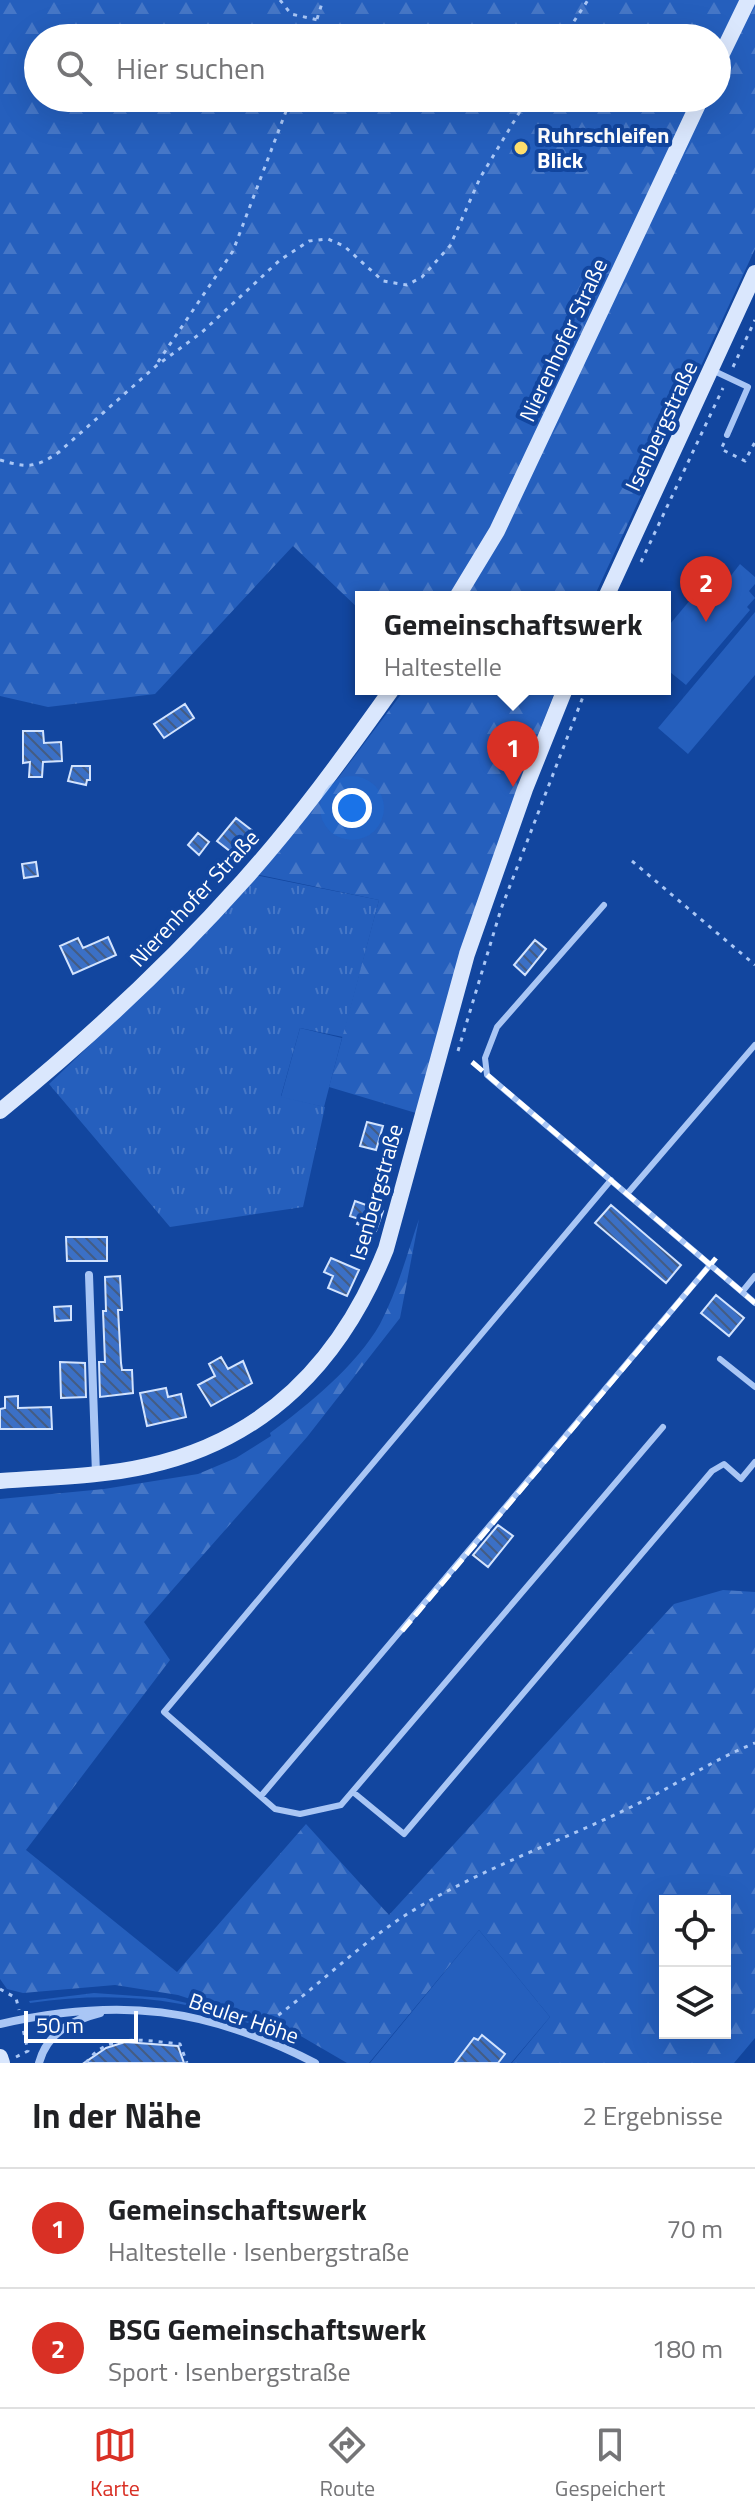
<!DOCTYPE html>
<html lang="de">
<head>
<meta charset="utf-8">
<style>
  body { margin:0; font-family:"Titillium Web",sans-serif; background:#f6f6f6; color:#202124 }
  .controls { position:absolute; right:24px; bottom:24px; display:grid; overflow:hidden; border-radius:0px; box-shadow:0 8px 32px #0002 }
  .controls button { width:72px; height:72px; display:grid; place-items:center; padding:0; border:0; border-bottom:2px solid #e0e0e0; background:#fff; color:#202124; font:40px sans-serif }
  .scale { position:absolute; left:24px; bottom:20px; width:114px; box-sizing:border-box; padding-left:8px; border:4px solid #fff; border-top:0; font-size:22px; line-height:28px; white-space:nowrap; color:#fff; -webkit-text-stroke:6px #12469f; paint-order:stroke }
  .you { position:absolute; left:352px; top:808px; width:28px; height:28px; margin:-20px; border:6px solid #fff; border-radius:50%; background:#1a73e8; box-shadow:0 0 0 12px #1a73e833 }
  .badge { display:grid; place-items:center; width:52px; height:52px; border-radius:50%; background:#d93025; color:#fff; font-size:26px; font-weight:700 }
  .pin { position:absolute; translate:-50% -66px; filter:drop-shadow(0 2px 4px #0008) }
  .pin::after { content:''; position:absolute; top:42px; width:28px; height:24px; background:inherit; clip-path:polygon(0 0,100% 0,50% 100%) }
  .popup { position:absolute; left:355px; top:591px; width:316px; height:104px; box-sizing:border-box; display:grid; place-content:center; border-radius:0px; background:#fff; filter:drop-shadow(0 2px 6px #0005); font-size:26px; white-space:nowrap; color:#757577 }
  .popup b { font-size:30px; color:#202124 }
  .popup::after { content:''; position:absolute; left:50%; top:100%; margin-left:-16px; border:16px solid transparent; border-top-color:#fff }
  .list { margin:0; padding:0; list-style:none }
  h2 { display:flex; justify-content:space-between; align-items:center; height:104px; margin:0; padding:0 32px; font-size:34px }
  h2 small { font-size:26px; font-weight:400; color:#757577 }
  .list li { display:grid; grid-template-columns:52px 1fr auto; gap:24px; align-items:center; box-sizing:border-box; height:120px; padding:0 32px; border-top:2px solid #e0e0e0 }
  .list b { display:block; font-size:30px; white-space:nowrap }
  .list p { margin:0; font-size:26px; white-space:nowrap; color:#757577 }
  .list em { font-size:26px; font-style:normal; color:#757577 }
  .icon { flex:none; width:44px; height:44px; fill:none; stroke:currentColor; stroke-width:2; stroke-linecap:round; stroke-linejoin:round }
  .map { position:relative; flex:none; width:755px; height:2063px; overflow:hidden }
  .search { position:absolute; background:#fff; box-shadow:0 8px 32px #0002; left:24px; right:24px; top:24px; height:88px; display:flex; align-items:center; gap:20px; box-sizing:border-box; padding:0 28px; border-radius:44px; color:#757577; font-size:30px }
  .sheet { height:344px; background:#fff }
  nav { display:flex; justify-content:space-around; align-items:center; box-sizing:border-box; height:112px; border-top:2px solid #e0e0e0; background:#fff; font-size:22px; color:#757577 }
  nav a { display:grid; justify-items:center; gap:4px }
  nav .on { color:#d93025 }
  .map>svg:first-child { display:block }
  .grass { fill:url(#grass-tufts) }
  .forest { fill:url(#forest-firs); fill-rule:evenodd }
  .garden { fill:#255fbd }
  .building { fill:url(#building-back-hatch); stroke:#d2e3fe; stroke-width:2 }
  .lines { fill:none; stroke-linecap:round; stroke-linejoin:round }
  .path { stroke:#a9c6f5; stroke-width:3; stroke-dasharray:4 6; stroke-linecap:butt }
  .service { stroke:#a9c6f5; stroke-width:6 }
  .minor { stroke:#a9c6f5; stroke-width:8 }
  .secondary { stroke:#dae7fd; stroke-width:16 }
  .rail { stroke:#fff; stroke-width:5; stroke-dasharray:14 6; stroke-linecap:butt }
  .poi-dot { fill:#ffdf6d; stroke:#12469f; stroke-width:3 }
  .labels { text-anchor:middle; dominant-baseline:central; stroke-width:8; stroke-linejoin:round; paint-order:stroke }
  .poi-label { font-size:22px; font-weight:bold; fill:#fff; stroke:#12469f; text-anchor:start }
  .street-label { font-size:22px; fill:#fff; stroke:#12469f }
</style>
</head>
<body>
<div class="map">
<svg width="755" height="2063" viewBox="0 0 755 2063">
  <defs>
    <pattern id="grass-tufts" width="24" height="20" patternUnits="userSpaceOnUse" patternTransform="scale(2)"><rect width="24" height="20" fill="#255fbd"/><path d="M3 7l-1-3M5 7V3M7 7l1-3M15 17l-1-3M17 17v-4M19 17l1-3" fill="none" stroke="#4677c7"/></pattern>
    <pattern id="forest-firs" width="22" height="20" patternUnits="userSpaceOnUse" patternTransform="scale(2)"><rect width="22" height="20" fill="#255fbd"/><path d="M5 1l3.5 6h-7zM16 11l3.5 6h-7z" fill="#4677c7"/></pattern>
    <pattern id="building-back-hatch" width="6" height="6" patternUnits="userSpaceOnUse" patternTransform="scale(2)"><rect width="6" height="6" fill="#3b70c6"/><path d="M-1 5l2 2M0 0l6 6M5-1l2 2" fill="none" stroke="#445c83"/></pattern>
  </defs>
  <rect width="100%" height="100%" fill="#12469f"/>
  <path class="grass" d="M255,875L379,900L343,1037L300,1028L281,1096L325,1107L303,1207L170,1227L49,1084L172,967Z
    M94,1993L165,1998L217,2010L253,2023V2025C180,1996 107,1992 30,2003L29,2001Z"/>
  <path class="forest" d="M0,0H755V249L594,597H361V611L293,546L155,694L48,707L0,696ZM38,38H717V98H38Z
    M405,689H556C500,827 458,970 416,1113L329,1087L379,900L255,874L339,777Z
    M419,1219L400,1318L307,1437L144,1622L170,1660L26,1850L177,1972L306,1824L389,1915L674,1604L723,1590L755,1592V2038L734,2063H512L550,2017L479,1930L369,2063H347L299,2035L178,1995L115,1985L23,1993L7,1989L0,1979V1499L104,1489L198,1474L236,1458L271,1436L270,1433C307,1406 357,1365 380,1324C397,1292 407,1254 419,1219ZM665,1901H725V2033H665Z"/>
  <path class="garden" d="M740,564L755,577V584L749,591L755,598L747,607L750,610L686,685L665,668V642L668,639L665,630L691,599L698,603L716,583L722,587Z
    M755,612V675L688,754L658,728Z
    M300,1028L342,1038L324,1107L281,1097Z
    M479,1930L550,2017L511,2063H370Z"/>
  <path class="building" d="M185,704L194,718L164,738L154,724Z
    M23,731H43L44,743L61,742L62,761L43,762L42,777H29L30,762L23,763Z
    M72,766H90V780H87L86,785L68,781Z
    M236,818L254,832L235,855L217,841Z
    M198,833L209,842L199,855L188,845Z
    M36,862L38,876L24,878L22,864Z
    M108,937L116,955L73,974L60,946L78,938L83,948Z
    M535,940L546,949L525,975L514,965Z
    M367,1122L383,1126L376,1150L360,1146Z
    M355,1201L383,1211L376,1231L357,1224L359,1219L350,1216Z
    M611,1205L681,1265L666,1283L595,1223Z
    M66,1237H107V1261H67Z
    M331,1258L359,1270L347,1296L328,1288L333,1276L324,1272Z
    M120,1276L122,1310H118L121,1363L122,1370H132L133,1393L100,1397L99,1362H105L103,1311H106L105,1277Z
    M716,1295L744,1318L729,1336L701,1313Z
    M71,1306V1320L55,1321L54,1307Z
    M221,1357L228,1369L243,1361L252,1383L211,1406L198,1385L215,1376L209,1364Z
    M60,1362L85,1363L86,1397L61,1398Z
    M166,1388L168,1397L181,1394L186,1417L147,1426L140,1393Z
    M18,1396V1408L51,1407L52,1429H0V1409L5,1408V1397Z
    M498,1525L513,1536L488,1567L473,1555Z
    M482,2035L505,2054L498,2063H455L474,2038L478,2040Z
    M125,2042L178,2046L184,2063H84L106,2048Z"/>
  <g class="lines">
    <path class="path" d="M280,0L291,14L318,20
      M311,38L323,0
      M563,38L588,0
      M158,362L233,251L291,98
      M733,367L755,320
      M724,443L721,449L745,461L755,442
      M0,460C27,468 36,468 59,452L156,366L201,333L280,260L309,241L328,239L344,246L383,281L407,285L422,277L450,246L480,178L528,98
      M641,562L723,388
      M632,861L755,965
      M458,1051L501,909L586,689
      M0,1989L16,1998L19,2010
      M262,2027C311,1993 351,1951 401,1918C472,1872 555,1844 631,1807C673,1787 712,1760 755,1743
      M16,2057L28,2051L23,2029
      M86,2063C109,2031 146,2041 180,2044L187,2063"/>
    <path class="service" d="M712,370L748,387L727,435
      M604,905L497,1027L485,1058L487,1075L755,1303
      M611,1180L164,1712L275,1809L300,1814L341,1805L663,1427
      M627,1194L755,1045
      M742,1292L755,1276
      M720,1359L755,1387
      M353,1792L404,1834L712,1471L724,1464L741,1479L755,1462
      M261,1796L710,1265"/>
    <path class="minor" d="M89,1275L96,1474
      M0,2024C119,1997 206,2007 315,2063
      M39,2063C47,2033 72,2020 100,2013"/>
    <path class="secondary" d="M717,64L748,0
      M457,597L497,531L701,98
      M606,597L755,273
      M0,1111C86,1041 169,964 243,881C297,821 345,755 392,689
      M0,1481C49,1477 99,1477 147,1466C266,1440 342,1360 386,1249L467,954L525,789L565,689
      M0,2057L2,2063"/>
    <path class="rail" d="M472,1062L755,1303
      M402,1631L716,1258"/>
  </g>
  <circle class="poi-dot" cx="521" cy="148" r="8"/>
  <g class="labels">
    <g class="poi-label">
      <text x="537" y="135">Ruhrschleifen<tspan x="537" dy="25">Blick</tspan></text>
    </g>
    <g class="street-label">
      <text transform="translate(563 340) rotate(-65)">Nierenhofer Straße</text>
      <text transform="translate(661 426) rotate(-65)">Isenbergstraße</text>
      <text transform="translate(194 898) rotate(-47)">Nierenhofer Straße</text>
      <text transform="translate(376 1192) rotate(-74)">Isenbergstraße</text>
      <text transform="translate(244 2018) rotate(19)">Beuler Höhe</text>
    </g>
  </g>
</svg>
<div class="controls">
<button><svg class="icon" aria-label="locate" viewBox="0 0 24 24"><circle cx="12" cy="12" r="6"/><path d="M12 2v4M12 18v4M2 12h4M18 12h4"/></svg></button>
<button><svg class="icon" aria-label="layers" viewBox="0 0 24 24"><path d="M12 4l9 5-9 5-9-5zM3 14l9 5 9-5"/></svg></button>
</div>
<div class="scale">50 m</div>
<div class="you"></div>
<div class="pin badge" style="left:513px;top:787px">1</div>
<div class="popup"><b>Gemeinschaftswerk</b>Haltestelle</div>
<div class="pin badge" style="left:706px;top:622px">2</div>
<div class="search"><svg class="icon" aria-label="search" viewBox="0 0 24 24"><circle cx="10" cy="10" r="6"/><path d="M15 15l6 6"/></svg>Hier suchen</div>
</div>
<section class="sheet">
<h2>In der Nähe<small>2 Ergebnisse</small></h2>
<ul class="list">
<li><span class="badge">1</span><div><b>Gemeinschaftswerk</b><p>Haltestelle · Isenbergstraße</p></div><em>70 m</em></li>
<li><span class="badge">2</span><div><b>BSG Gemeinschaftswerk</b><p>Sport · Isenbergstraße</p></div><em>180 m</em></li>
</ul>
</section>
<nav>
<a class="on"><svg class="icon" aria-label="map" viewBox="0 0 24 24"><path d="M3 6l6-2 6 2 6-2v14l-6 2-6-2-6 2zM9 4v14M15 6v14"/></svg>Karte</a>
<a><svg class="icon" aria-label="directions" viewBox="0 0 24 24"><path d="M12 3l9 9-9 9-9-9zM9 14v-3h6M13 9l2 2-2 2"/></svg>Route</a>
<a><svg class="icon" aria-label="saved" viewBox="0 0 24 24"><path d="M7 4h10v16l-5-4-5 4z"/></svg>Gespeichert</a>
</nav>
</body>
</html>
